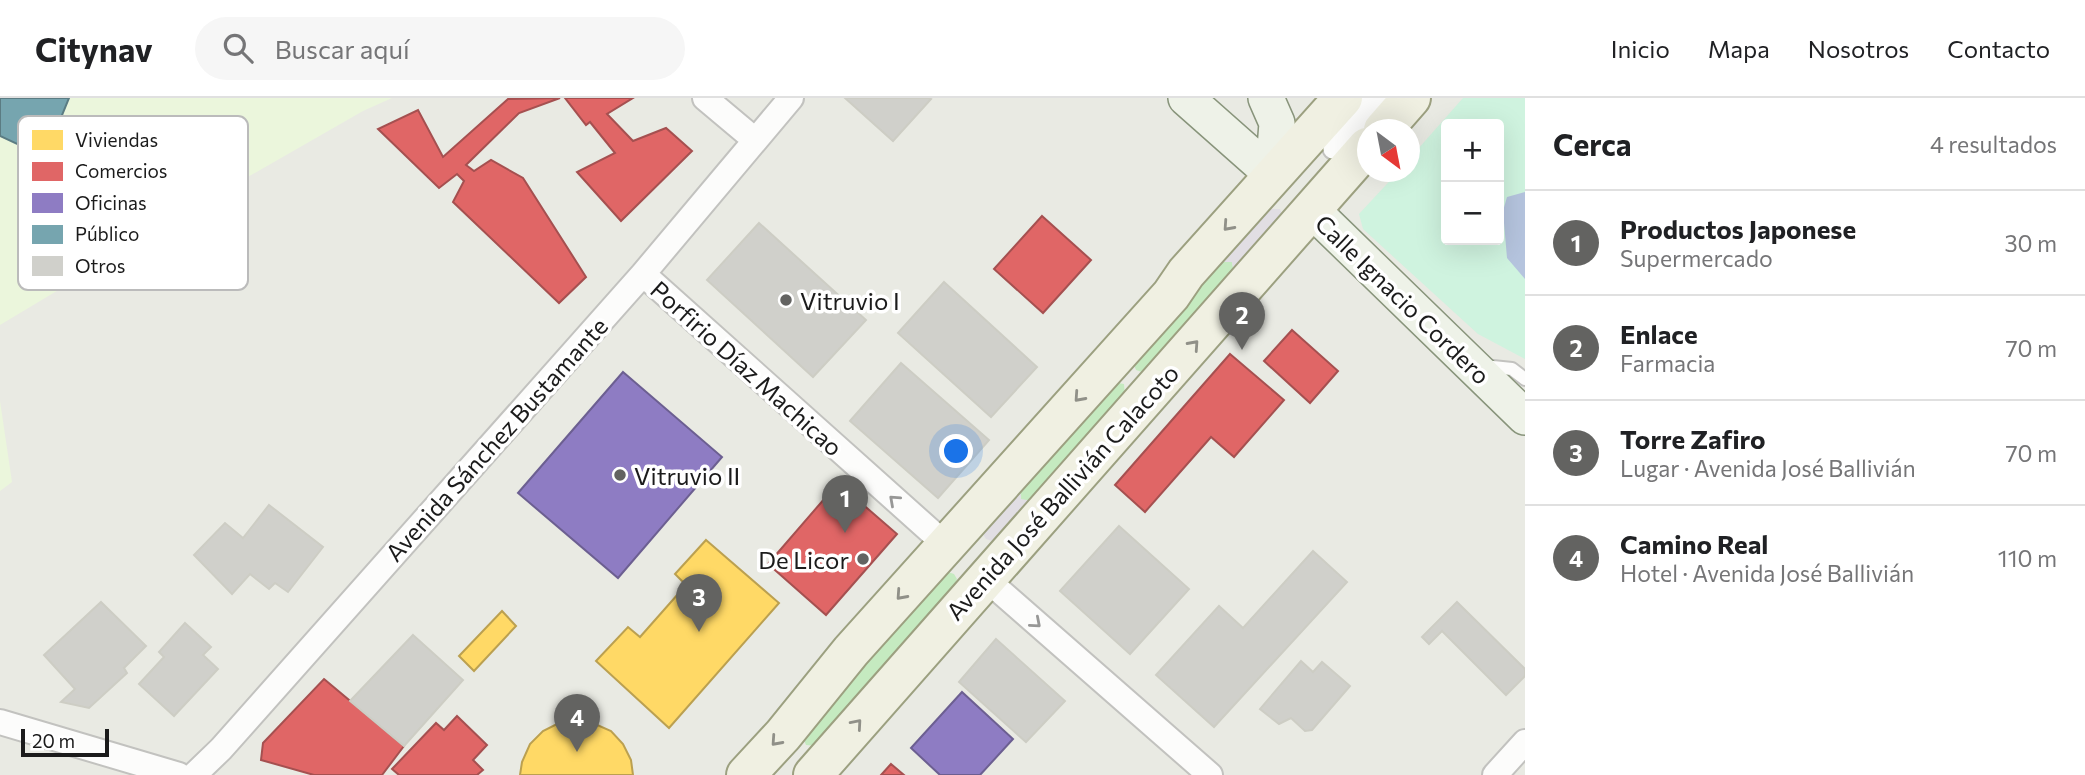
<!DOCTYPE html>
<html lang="es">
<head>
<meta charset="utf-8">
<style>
  body { margin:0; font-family:Commissioner,sans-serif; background:#f6f6f6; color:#202124 }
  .controls { position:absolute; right:21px; top:21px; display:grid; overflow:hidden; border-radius:7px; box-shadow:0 7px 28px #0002 }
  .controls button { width:63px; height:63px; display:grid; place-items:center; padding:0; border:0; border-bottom:2px solid #e0e0e0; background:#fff; color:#202124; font:35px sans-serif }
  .compass { position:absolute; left:1357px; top:21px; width:63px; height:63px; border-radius:50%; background:#fff; box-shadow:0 7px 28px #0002; rotate:148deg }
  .scale { position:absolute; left:21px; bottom:18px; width:88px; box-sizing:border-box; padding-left:7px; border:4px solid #1b1b1b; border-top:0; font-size:19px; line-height:24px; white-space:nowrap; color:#1b1b1b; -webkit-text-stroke:5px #fff; paint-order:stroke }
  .you { position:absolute; left:957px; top:354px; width:24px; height:24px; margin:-18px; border:5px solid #fff; border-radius:50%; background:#1a73e8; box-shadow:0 0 0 10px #1a73e833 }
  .badge { display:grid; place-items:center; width:46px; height:46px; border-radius:50%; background:#636361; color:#fff; font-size:23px; font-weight:700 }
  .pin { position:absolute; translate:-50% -58px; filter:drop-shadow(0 2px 4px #0008) }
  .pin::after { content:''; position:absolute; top:37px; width:24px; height:21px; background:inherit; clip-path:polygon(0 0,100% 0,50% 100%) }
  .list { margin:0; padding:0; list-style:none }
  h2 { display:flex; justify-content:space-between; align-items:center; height:91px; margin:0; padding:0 28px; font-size:30px }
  h2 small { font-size:23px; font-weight:400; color:#757577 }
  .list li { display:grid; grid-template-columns:46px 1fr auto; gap:21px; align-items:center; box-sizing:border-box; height:105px; padding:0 28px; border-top:2px solid #e0e0e0 }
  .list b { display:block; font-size:26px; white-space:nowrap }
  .list p { margin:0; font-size:23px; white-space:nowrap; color:#757577 }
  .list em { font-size:23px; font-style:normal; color:#757577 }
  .icon { flex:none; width:38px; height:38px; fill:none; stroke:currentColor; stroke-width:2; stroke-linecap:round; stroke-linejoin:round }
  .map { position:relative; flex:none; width:1525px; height:677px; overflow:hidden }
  header { display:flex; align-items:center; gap:42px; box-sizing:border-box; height:98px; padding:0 35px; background:#fff; border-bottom:2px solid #e0e0e0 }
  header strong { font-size:33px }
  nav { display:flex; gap:38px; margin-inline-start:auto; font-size:24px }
  .search { width:490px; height:63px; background:#f6f6f6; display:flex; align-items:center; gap:18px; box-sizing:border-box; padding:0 24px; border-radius:38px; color:#757577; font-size:26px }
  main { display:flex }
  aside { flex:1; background:#fff }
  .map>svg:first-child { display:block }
  .education { fill:#ebf6dc }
  .grass { fill:#c5eac0 }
  .park { fill:#cff3df; fill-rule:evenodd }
  .plaza { fill:#e1dee3 }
  .water { fill:#b5c4de }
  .homes { fill:#ffd966; stroke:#bba050; stroke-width:2 }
  .shops { fill:#e06666; stroke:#a55050; stroke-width:2 }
  .offices { fill:#8e7cc3; stroke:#6c5f91; stroke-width:2 }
  .public { fill:#76a5af; stroke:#5b7c83; stroke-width:2 }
  .building { fill:#d0d0cb; stroke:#cdcdc4; stroke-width:2 }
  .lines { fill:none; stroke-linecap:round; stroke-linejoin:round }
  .service-casing { stroke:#c2c2bf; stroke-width:16 }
  .pedestrian-casing { stroke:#c2c2bf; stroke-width:23 }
  .minor-casing { stroke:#c2c2bf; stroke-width:28 }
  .secondary-casing { stroke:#88947b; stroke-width:38 }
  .primary-casing { stroke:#9ca080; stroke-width:42 }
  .service { stroke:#fcfcfb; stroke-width:12 }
  .pedestrian { stroke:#fcfcfb; stroke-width:19 }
  .minor { stroke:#fcfcfb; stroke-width:24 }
  .secondary { stroke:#eef2e8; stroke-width:35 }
  .primary { stroke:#f0f0e2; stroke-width:38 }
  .oneway { stroke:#909088 }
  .oneway2 { stroke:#979796 }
  .poi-dot { fill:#636361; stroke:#fff; stroke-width:2.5 }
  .labels { text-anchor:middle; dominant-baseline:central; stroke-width:7; stroke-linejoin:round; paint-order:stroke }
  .street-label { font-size:24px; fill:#1b1b1b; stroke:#fff }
  .poi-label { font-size:24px; fill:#1b1b1b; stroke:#fff; text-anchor:start }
  .key { fill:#fff; stroke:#bbb; stroke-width:2 }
  .key-label { font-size:19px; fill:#1b1b1b }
</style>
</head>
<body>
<header>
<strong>Citynav</strong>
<div class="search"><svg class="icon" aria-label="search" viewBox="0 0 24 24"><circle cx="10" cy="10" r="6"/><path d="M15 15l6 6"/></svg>Buscar aquí</div>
<nav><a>Inicio</a><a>Mapa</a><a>Nosotros</a><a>Contacto</a></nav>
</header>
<main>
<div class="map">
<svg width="1525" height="677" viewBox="0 0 1525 677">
  <rect width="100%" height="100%" fill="#e9eae3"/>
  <path class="education" d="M0,0H392L363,13L232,88L0,227Z
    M0,303L12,384L0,393Z"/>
  <path class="grass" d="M1221,164H1232L1234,175L1148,272L1142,274L1136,272L1134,267L1136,261Z
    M1118,285L1124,286L1125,298L1032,403L1021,402L1020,391Z
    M948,474L954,476L957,481L955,487L818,648L806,647L804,642L805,636L940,480Z"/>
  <path class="park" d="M1463,0H1525V261L1478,236L1363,131L1359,116L1398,74H1409L1410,60ZM1446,26H1499V142H1446Z"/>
  <path class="plaza" d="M1269,111H1280L1282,116L1234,175L1232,164H1221Z
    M1020,391L1021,401L1032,403L998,441L992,443L986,441L983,436L985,430Z"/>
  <path class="water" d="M1525,94V181L1507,160L1503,113L1507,99Z"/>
  <path class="homes" d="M706,442L779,505L669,630L596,563L628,529L640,539L686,487L675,476Z
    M502,513L516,528L474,573L459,558Z
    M577,623L595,626L611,633L623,646L631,662L633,677H520L522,664L530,646L543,633L559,625Z"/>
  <path class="shops" d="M560,0L519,15L466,67L474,73L491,62L523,80L586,179L559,205L453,104L464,83L457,76L439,90L378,31L418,12L443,59L508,1Z
    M565,0H633L607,16L633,43L666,30L692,53L621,123L577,74L615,55L590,24L586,27Z
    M1042,118L1091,162L1043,215L994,171Z
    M1292,232L1338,273L1310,305L1264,263Z
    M1230,256L1284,302L1234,359L1211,339L1145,414L1115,387Z
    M838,385L897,436L826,517L768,466Z
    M324,581L404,648L382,677H314L261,662L263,645Z
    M457,618L487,647L473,662L483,672L477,677H399L392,671L436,625L444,632Z
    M891,666L904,677H881Z"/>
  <path class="offices" d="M623,274L722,359L618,480L518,395Z
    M962,594L1013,641L980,677H940L911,650Z"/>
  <path class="public" d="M0,0H69L45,59L0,38Z"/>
  <path class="building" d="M845,0H929L931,1L893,43Z
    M759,125L866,222L813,279L707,182Z
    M944,184L1037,269L991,319L898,235Z
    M901,265L989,342L938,400L850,323Z
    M269,407L323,449L288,494L275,485L269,491L250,476L232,496L194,457L225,425L243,440Z
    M1119,428L1189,491L1130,556L1060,493Z
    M1313,453L1347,484L1214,629L1156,577L1219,508L1243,530Z
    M101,504L146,548L124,570L127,575L89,610L61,604L75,591L44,557Z
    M1457,504L1525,571V578L1506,597L1442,533L1429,546L1422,539Z
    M185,525L211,549L203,557L218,571L174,618L139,586L164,559L159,554Z
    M413,537L463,582L404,648L350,603Z
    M996,541L1065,603L1026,644L959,584Z
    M1301,563L1313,574L1322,564L1350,588L1312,632L1305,633L1291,620L1279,626L1260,611Z"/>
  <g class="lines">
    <defs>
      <path id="service" d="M1483,268L1512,271L1525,281"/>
      <path id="pedestrian" d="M1373,0L1333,44V51H1342L1384,3"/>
      <path id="minor" d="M705,0L755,42
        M643,176L946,447
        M985,480L1210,677
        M0,624L179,677
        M194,677L221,651L643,176L791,0
        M1495,677L1525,644"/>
      <path id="secondary" d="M1186,0L1273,77
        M1266,0L1277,25L1273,77
        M1312,112L1525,319"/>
      <path id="primary" d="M1383,32L1411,0
        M746,677L783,637L851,553L1171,197L1186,175L1343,0
        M813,677L1367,49"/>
    </defs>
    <use href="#service" class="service-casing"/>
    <use href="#pedestrian" class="pedestrian-casing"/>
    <use href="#minor" class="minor-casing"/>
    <use href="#secondary" class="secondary-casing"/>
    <use href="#primary" class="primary-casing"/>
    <use href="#service" class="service"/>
    <use href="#pedestrian" class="pedestrian"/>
    <use href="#minor" class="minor"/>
    <use href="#secondary" class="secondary"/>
    <use href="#primary" class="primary"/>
  </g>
  <defs><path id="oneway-chevron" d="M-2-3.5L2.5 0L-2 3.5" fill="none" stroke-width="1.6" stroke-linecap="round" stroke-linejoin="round" transform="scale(1.75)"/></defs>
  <g class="oneway">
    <use href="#oneway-chevron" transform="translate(1228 128) rotate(132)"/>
    <use href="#oneway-chevron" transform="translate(1194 247) rotate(-48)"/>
    <use href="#oneway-chevron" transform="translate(1079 299) rotate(132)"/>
    <use href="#oneway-chevron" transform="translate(901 497) rotate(132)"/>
    <use href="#oneway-chevron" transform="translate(857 626) rotate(-49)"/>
    <use href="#oneway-chevron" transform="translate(776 643) rotate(132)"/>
  </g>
  <g class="oneway2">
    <use href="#oneway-chevron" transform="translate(894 402) rotate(-138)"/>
    <use href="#oneway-chevron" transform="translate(1036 525) rotate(41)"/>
  </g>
  <g class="poi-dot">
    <circle cx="786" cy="202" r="7"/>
    <circle cx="620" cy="377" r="7"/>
    <circle cx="863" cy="461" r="7"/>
  </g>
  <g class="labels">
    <g class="street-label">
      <text transform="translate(1403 201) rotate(44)">Calle Ignacio Cordero</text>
      <text transform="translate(747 270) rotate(42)">Porfirio Díaz Machicao</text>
      <text transform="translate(496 341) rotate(-48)">Avenida Sánchez Bustamante</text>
      <text transform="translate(1062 394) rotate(-48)">Avenida José Ballivián Calacoto</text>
    </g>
    <g class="poi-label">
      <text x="800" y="202">Vitruvio I</text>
      <text x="634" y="377">Vitruvio II</text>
      <text x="849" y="461" text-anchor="end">De Licor</text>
    </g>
  </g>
  <rect x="18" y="18" width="230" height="174" rx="10" class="key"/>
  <rect x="32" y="32" width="31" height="20" fill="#ffd966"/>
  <rect x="32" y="64" width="31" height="19" fill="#e06666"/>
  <rect x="32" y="95" width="31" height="20" fill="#8e7cc3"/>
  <rect x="32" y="127" width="31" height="19" fill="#76a5af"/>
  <rect x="32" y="158" width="31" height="20" fill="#d0d0cb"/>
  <g class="key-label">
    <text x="75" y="49">Viviendas</text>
    <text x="75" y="80">Comercios</text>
    <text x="75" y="112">Oficinas</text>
    <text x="75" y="143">Público</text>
    <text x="75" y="175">Otros</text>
  </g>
</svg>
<div class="controls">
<button>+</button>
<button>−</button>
</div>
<svg class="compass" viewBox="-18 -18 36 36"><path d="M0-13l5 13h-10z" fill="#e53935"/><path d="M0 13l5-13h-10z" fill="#757577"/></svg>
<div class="scale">20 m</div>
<div class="you"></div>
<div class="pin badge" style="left:845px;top:435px">1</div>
<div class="pin badge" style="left:1242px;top:252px">2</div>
<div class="pin badge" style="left:699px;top:534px">3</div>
<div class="pin badge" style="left:577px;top:654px">4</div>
</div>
<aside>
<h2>Cerca<small>4 resultados</small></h2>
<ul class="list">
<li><span class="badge">1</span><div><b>Productos Japonese</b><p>Supermercado</p></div><em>30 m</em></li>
<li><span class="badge">2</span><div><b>Enlace</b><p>Farmacia</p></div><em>70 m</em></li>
<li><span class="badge">3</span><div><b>Torre Zafiro</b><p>Lugar · Avenida José Ballivián</p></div><em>70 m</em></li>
<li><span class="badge">4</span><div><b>Camino Real</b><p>Hotel · Avenida José Ballivián</p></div><em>110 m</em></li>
</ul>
</aside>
</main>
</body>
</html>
